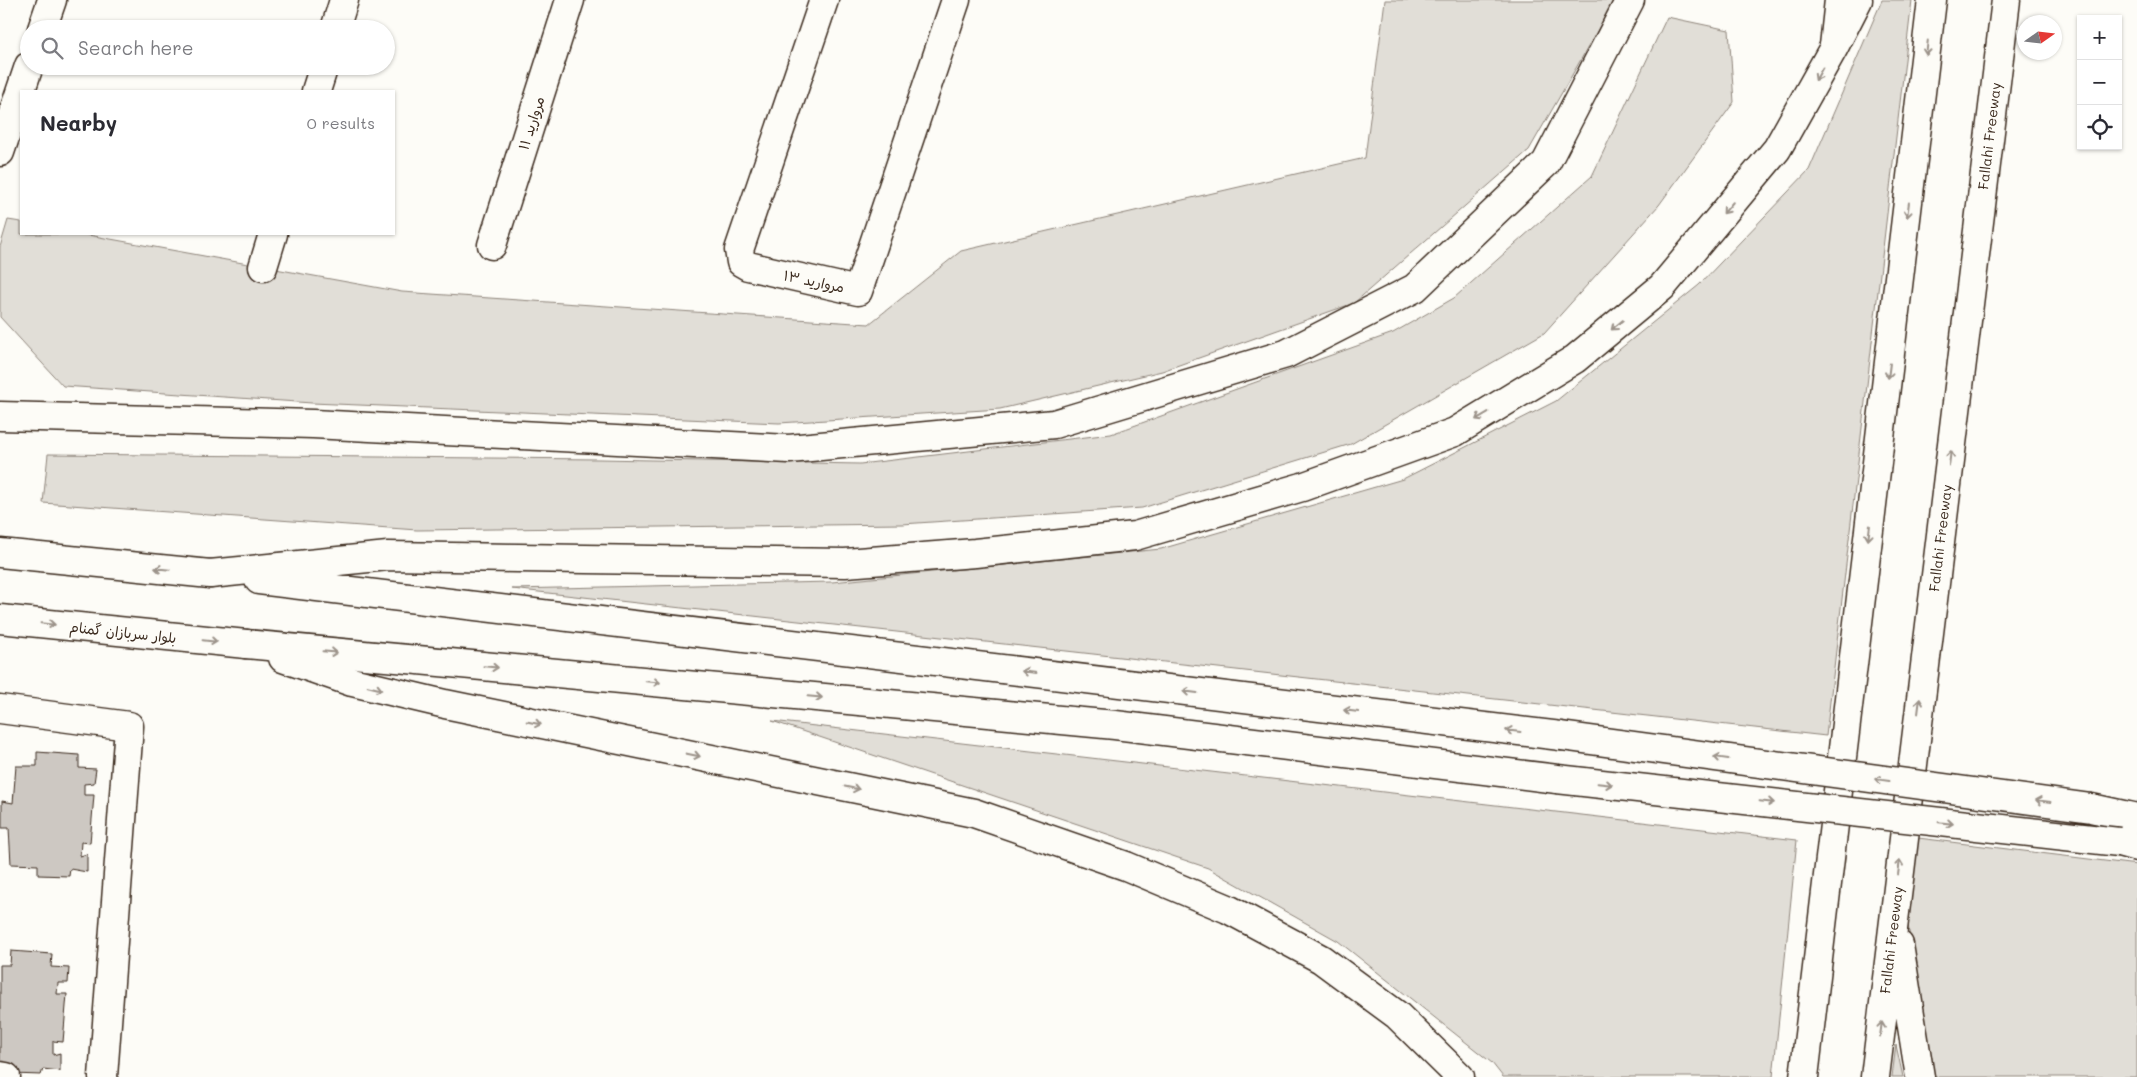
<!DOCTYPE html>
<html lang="en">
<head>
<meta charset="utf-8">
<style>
  body { margin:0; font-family:Mali,"Playpen Sans Arabic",sans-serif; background:#f7f7f7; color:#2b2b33 }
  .controls { position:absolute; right:15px; top:15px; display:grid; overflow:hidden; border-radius:0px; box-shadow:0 1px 4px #0004 }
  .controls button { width:45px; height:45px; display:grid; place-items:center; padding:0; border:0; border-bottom:1px solid #e1e1e2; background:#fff; color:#2b2b33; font:25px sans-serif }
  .compass { position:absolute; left:2017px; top:15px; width:45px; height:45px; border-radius:50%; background:#fff; box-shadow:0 1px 4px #0004; rotate:76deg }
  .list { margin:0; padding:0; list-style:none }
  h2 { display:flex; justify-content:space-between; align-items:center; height:65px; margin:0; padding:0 20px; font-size:21px }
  h2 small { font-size:16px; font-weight:400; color:#7c7c81 }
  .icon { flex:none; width:28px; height:28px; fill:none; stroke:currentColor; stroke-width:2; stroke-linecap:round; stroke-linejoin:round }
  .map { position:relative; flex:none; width:2137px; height:1077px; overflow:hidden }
  .search { position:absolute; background:#fff; box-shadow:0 1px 4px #0004; left:20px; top:20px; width:375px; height:55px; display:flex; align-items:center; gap:12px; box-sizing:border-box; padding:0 18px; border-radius:28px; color:#7c7c81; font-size:19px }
  .panel { position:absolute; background:#fff; box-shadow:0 1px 4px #0004; left:20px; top:90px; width:375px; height:145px; border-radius:0px }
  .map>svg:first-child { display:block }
  .green { fill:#e1ded7; stroke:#8e847a }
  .building { fill:#cdc8c2; stroke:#3b2a1e }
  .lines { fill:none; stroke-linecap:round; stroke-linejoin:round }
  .minor-casing { stroke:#3b2a1e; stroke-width:31 }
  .tertiary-casing { stroke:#3b2a1e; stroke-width:31 }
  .primary-casing { stroke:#3b2a1e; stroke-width:31 }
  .motorway-casing { stroke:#3b2a1e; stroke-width:31 }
  .minor { stroke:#fdfcf7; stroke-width:28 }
  .tertiary { stroke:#fdfcf7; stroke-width:28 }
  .primary { stroke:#fdfcf7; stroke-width:28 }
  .motorway { stroke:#fdfcf7; stroke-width:28 }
  .motorway-bridge-casing { stroke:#3b2a1e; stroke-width:31; stroke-linecap:butt }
  .motorway-bridge { stroke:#fdfcf7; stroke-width:28 }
  .oneway { stroke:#9c938a }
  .labels { text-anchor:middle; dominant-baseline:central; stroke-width:4; stroke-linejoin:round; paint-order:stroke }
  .street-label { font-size:14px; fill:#3b2a1e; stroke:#fdfcf7 }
</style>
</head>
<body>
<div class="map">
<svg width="2137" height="1077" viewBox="0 0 2137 1077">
  <rect width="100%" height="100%" fill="#fdfcf7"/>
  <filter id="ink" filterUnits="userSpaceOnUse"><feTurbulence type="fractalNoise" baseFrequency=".02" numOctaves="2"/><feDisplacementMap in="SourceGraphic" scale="10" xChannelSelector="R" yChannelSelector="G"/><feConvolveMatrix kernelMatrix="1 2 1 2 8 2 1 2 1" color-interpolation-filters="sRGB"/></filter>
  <g filter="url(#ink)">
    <path class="green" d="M1385,0H1615L1529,150L1354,303L1162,371L1000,409L779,423L312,403L63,386L0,317V247L8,220L21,222V234H83L402,292L869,324L961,251L1365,158Z
      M1882,0H1912L1826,736L512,589L832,582L1161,549L1403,479L1556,401L1699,285L1809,170Z
      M1667,17L1729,30L1734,102L1659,205L1544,333L1351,444L1142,508L902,524L417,530L43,503L48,454L599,459L860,464L1111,434L1393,333L1454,298L1592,176Z
      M772,721L1797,840L1773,1077H1503L1492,1063L1338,941L1208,868Z
      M1918,838L2137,865V1077H1931L1907,918Z
      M1896,1045L1903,1077H1892Z"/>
    <path class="building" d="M37,752L79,755V768L96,769L94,783L84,784V795H94L90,843L81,842L80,856L87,854V872L70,869L69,876L38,875V865L11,864L9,828H2V801L13,803L16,766H37Z
      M11,951L52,954L51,967L69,968L68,983H58L57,994H67L63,1042L53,1041V1055L60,1053V1071L43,1069L41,1075L12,1074L11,1064H0V965H10Z"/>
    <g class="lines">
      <defs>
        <path id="minor" d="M824,0L739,250L741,262L748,266L858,291L956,0
          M335,29L344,0
          M316,91L324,66
          M492,245L570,0
          M263,267L273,234
          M0,709L129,726L103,1077
          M0,1076L6,1077"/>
        <path id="tertiary" d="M42,29L52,0
          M1834,46L1839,0
          M0,152L29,66
          M0,416L313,424L789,449L1054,424L1286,354L1415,288L1546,163L1630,0"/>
        <path id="primary" d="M0,553L210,574
          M0,619L246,644"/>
        <path id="motorway" d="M210,574L388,556L845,563L975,553L1135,536L1302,487L1455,432L1575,359L1662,287L1777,149L1833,49L1858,0
          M259,580L1561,736
          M246,644L1115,725L1557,779
          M283,658L352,682L445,704L974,813L1126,866L1228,909L1321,959L1397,1015L1460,1077
          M2091,808L2137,818
          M2119,842L2137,847
          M1899,945L1920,1077
          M1804,1077L1932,0
          M1875,1077L2006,0"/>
      </defs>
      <use href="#minor" class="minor-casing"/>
      <use href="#tertiary" class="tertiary-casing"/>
      <use href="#primary" class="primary-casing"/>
      <use href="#motorway" class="motorway-casing"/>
      <use href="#minor" class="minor"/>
      <use href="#tertiary" class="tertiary"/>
      <use href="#primary" class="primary"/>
      <use href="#motorway" class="motorway"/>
      <defs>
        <path id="motorway-bridge" d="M1561,736L2091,808
          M1557,779L2119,842"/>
      </defs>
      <use href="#motorway-bridge" class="motorway-bridge-casing"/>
      <use href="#motorway-bridge" class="motorway-bridge"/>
    </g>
    <defs><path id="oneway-shaft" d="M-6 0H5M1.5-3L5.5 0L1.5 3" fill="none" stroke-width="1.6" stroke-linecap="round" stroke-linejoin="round" transform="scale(1.25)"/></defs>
    <g class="oneway">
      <use href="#oneway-shaft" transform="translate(1927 48) rotate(96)"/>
      <use href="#oneway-shaft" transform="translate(1819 74) rotate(119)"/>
      <use href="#oneway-shaft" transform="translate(1728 208) rotate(130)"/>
      <use href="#oneway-shaft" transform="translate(1908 210) rotate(97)"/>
      <use href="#oneway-shaft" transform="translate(1617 325) rotate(140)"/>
      <use href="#oneway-shaft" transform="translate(1889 371) rotate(97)"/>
      <use href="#oneway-shaft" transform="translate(1482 416) rotate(149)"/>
      <use href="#oneway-shaft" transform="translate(1950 458) rotate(-83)"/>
      <use href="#oneway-shaft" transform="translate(1869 533) rotate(97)"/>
      <use href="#oneway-shaft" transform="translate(162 569) rotate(-174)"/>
      <use href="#oneway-shaft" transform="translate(48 624) rotate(6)"/>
      <use href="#oneway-shaft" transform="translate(210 641) rotate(6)"/>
      <use href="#oneway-shaft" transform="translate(330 652) rotate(5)"/>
      <use href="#oneway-shaft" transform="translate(491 667) rotate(5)"/>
      <use href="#oneway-shaft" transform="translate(1029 672) rotate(-173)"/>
      <use href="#oneway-shaft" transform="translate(653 682) rotate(5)"/>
      <use href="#oneway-shaft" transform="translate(375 688) rotate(13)"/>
      <use href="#oneway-shaft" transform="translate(1190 692) rotate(-173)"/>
      <use href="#oneway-shaft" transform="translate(815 697) rotate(5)"/>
      <use href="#oneway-shaft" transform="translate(1919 706) rotate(-83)"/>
      <use href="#oneway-shaft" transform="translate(1351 711) rotate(-173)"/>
      <use href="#oneway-shaft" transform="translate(534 723) rotate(12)"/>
      <use href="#oneway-shaft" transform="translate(1513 731) rotate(-173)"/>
      <use href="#oneway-shaft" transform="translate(693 755) rotate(12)"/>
      <use href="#oneway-shaft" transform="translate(1721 758) rotate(-172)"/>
      <use href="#oneway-shaft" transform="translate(1882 780) rotate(-172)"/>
      <use href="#oneway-shaft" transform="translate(1605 784) rotate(6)"/>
      <use href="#oneway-shaft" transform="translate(852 788) rotate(12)"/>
      <use href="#oneway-shaft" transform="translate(2043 801) rotate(-172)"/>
      <use href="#oneway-shaft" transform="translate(1767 802) rotate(6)"/>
      <use href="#oneway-shaft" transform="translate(1946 823) rotate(6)"/>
      <use href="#oneway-shaft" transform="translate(1899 867) rotate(-83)"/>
      <use href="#oneway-shaft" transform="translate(1881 1029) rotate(-83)"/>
    </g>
  </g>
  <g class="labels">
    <g class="street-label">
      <text transform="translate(531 123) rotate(-72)">مروارید ۱۱</text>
      <text transform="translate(1989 136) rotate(-83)">Fallahi Freeway</text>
      <text transform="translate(814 281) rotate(12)">مروارید ۱۳</text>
      <text transform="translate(1940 538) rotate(-83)">Fallahi Freeway</text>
      <text transform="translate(123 632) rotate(6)">بلوار سربازان گمنام</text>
      <text transform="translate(1891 940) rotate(-83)">Fallahi Freeway</text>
    </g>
  </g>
</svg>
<div class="controls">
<button>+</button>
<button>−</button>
<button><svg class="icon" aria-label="locate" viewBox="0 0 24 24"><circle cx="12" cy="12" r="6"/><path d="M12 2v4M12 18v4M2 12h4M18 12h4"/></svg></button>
</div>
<svg class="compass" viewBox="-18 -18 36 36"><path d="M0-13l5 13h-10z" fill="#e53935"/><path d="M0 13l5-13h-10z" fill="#7c7c81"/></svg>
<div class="search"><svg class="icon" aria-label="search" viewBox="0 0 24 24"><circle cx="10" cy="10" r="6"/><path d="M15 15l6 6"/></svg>Search here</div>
<section class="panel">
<h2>Nearby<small>0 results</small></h2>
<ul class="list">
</ul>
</section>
</div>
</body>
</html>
